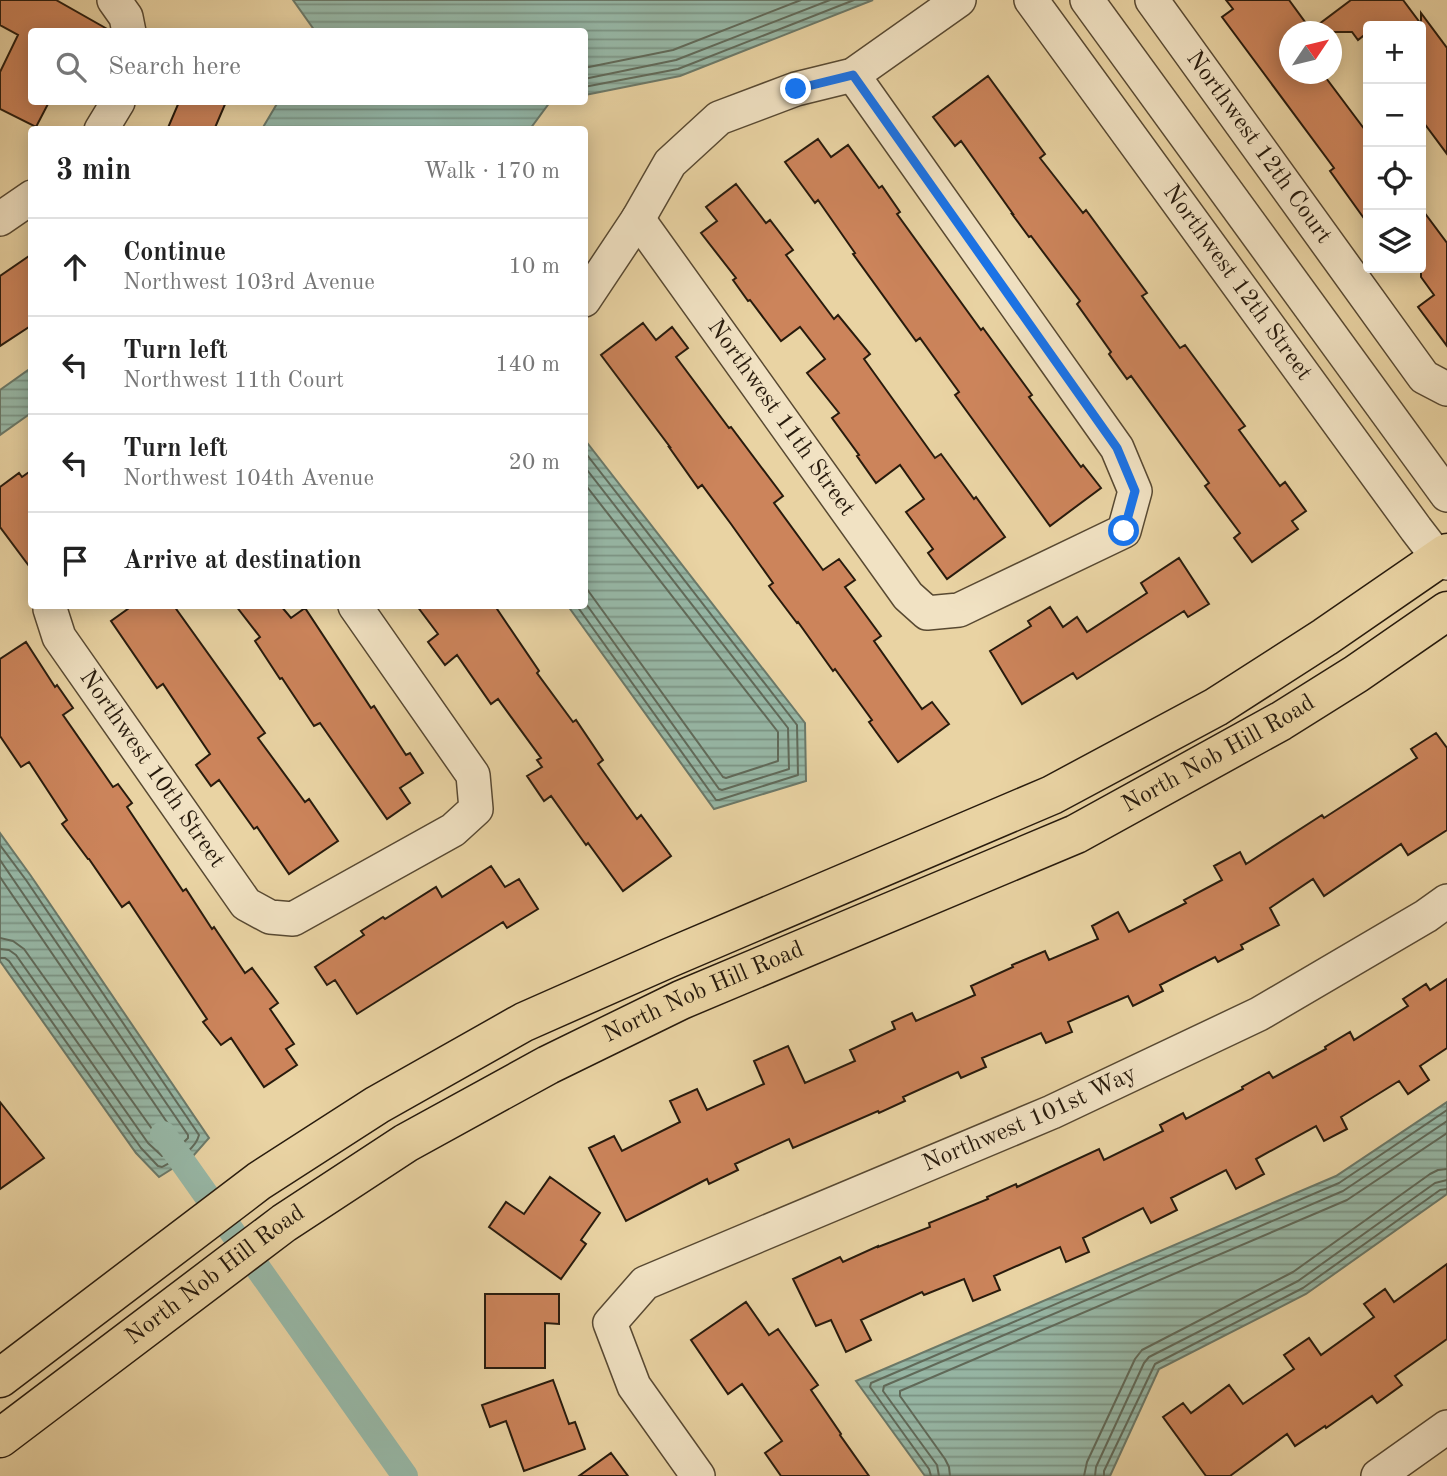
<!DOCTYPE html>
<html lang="en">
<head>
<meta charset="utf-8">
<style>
  body { margin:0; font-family:"Old Standard TT",serif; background:#f6f6f6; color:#222 }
  .controls { position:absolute; right:21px; top:21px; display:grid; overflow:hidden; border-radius:7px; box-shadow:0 4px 18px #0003 }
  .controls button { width:63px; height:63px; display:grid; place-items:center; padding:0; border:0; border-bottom:2px solid #e0e0e0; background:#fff; color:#222; font:35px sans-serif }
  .compass { position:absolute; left:1279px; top:21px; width:63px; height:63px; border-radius:50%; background:#fff; box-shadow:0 4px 18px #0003; rotate:55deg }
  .stop { position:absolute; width:21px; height:21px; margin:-16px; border:5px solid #1a73e8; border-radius:50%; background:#fff }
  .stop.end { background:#1a73e8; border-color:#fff; box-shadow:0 2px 7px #0008 }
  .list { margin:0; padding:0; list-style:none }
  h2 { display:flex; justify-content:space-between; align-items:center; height:91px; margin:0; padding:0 28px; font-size:30px }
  h2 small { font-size:23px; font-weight:400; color:#767676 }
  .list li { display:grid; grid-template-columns:46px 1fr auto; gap:21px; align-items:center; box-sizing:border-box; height:98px; padding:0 28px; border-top:2px solid #e0e0e0 }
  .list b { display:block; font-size:26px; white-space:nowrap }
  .list p { margin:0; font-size:23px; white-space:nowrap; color:#767676 }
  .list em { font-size:23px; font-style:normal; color:#767676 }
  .icon { flex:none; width:38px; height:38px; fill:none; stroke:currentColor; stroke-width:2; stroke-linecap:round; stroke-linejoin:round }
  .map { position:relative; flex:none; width:1447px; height:1476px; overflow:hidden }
  .search { position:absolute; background:#fff; box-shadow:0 4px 18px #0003; left:28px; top:28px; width:560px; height:77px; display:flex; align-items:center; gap:18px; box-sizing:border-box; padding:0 24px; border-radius:7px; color:#767676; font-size:26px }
  .panel { position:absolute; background:#fff; box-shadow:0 4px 18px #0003; left:28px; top:126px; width:560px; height:483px; border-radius:7px }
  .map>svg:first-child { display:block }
  .water { fill:url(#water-rules); stroke:#6b7969; stroke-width:2 }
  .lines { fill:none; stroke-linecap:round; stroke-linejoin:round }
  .shore { stroke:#606a5a; stroke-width:2 }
  .canal { stroke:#97b8a7; stroke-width:26 }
  .building { fill:#cc845b; stroke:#281b0d; stroke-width:2 }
  .minor-casing { stroke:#584932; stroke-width:36 }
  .major-casing { stroke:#281b0d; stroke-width:41 }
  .minor { stroke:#f1e2c3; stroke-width:33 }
  .major { stroke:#e9d3a3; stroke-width:38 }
  .route { stroke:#1a73e8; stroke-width:9 }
  .labels { text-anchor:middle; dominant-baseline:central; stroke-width:5; stroke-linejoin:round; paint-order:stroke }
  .street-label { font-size:24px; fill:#281b0d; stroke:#f1e2c3 }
</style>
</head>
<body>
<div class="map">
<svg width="1447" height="1476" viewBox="0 0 1447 1476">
  <defs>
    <pattern id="water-rules" width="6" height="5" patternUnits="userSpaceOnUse" patternTransform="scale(1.75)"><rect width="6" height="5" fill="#97b8a7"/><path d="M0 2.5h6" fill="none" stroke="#7b9586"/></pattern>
  </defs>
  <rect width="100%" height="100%" fill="#e9d3a3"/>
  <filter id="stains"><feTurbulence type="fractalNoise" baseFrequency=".00286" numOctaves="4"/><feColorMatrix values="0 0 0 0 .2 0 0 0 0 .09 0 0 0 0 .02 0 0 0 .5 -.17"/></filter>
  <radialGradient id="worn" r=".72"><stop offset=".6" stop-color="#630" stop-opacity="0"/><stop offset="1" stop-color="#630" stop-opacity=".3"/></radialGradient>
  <path class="water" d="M293,0H873L680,76L585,95L584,32L315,31Z
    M278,102H550L530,129H262Z
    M31,368V413L0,435V390Z
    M585,440L805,723L806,781L714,809L568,606H584Z
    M0,833L31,876L209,1138L194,1155L159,1177L136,1153L0,961Z
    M1447,1102V1194L1306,1294L1159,1369L1110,1476H925L856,1381L1336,1176Z"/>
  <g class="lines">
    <path class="shore" d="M584,68L673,50L801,0
      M584,79L676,60L830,0
      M584,87L678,69L854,0
      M584,466L788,728L789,769L722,790L719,789L584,601
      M584,483L778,732V761L726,778L723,777L584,585
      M577,606L716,800H719L798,775L797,725L584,451
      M0,845L26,880L199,1135C195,1151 176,1159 162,1167L158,1166L141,1148L9,961L5,958H0
      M0,860L188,1135V1138L183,1143L162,1156L148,1143L16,955L9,950L0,949
      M0,877L173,1131L175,1134L173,1137L164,1142L157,1136L24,949L13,941L0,938
      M931,1476L929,1469L870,1387L871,1383L1339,1183L1447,1110
      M939,1476L937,1465L883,1391L884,1386L1343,1191L1447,1121
      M950,1476L949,1467L945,1459L900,1396V1391L1347,1200L1447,1133
      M1084,1476L1087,1462L1135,1359L1142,1350L1293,1272L1430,1174L1438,1170L1447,1169
      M1095,1476L1096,1467L1144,1363L1149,1357L1298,1281L1435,1183L1447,1180
      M1104,1476V1471L1155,1364L1303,1288L1440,1190L1447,1189"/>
    <path class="canal" d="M163,1134L405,1476"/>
  </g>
  <path class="building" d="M0,0H56L109,30V32H32V102H49L36,127L0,109V72L18,35L0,25Z
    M1226,0H1289L1311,30L1351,0H1403L1421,24V13L1447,48V154L1421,119V26H1368V32L1358,40L1352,32H1290V74H1323L1368,134V224L1330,171L1334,168L1222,17L1233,9Z
    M988,76L1045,154L1040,158L1083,213L1086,210L1147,293L1142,296L1180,348L1185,345L1245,426L1239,430L1280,486L1285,482L1306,511L1292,521L1298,529L1252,562L1234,538L1240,533L1205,486L1209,483L1131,376L1127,379L1109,354L1111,352L1077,304L1080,301L1031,236L1029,237L1012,214H1013L961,141L955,146L933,117Z
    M179,102H226L214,130H167Z
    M818,139L831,157L848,145L879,188L882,186L900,212L897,214L981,330L983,328L1032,395L1029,397L1081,467L1083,465L1101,488L1050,526L955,395L959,392L920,338L916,341L853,254L855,253L818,200L815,203L785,162Z
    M736,184L766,223L770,220L793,250L786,255L834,319L838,315L870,354L864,359L935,458L941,454L974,499L976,497L1005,537L947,579L928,553L933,549L906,512L924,499L900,465L876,483L857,456L859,455L832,418L839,413L807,373L825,359L800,327L781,341L750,300L748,301L733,280L736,278L701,233L717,221L706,207Z
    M1421,208L1447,243V346L1418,307L1434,295L1421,277Z
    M32,254V325L0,346V276Z
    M643,323L656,340L672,327L688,348L676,357L729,428L731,427L783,496L774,503L823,570L839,559L855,580L845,587L881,636L874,641L922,709L932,702L949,724L898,762L869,722L872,720L835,669L833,671L798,622L797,623L769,586L773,583L731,524L702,485L698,488L669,447H670L601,355Z
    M32,470V570L0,527V487L19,473L22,477Z
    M1179,558L1209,604L1188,617L1184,611L1077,679L1073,673L1022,704L990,651L1031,626L1028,621L1050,607L1063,627L1077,617L1087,632L1147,593L1141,583Z
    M132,606H174L265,733L258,738L305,802L309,799L338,841L289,874L257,827L254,829L219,780L211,786L196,765L210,754L163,684L157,688L111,621Z
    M236,606H281L291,618L305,608L371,708L374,706L406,755L410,753L423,773L400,788L410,803L387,819L320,723L314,726L282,678L280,679L255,641L260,637Z
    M417,606H495L539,671L537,673L573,722L576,720L603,760L598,764L637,819L641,815L671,856L623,891L588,843L586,845L551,796L544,801L527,776L542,767L537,760L541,758L498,699L491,704L457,655L445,665L428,642L438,634Z
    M26,642L55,687L57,685L73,708L63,715L113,787L118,784L132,803L127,807L183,891L186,889L212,929L214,927L245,973L252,968L278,1003L270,1009L294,1044L286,1049L297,1065L264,1087L231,1038L221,1045L203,1022L207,1019L129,902L122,907L89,859H88L62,824L67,820L29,762L21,767L0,736V659Z
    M1436,733L1447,748V830L1408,855L1401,844L1324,896L1313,879L1270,908L1279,925L1241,945L1243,949L1218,962L1215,957L1160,985L1163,991L1133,1006L1128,996L1068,1022L1072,1032L1046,1043L1041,1033L982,1058L986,1067L961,1078L958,1072L903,1097L905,1101L879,1113L878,1111L793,1148L789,1139L735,1164L738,1170L709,1184L707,1179L626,1221L589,1148L614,1136L622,1151L680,1122L670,1101L697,1089L707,1110L764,1084L754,1061L788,1046L805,1083L855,1061L850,1050L895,1029L892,1022L912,1013L916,1021L975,995L971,986L1013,967L1012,965L1045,951L1049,960L1098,939L1092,926L1118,912L1129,932L1186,903L1184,900L1222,880L1214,866L1240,852L1246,864L1322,815L1324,818L1417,758L1411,749Z
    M491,866L505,887L519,879L538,909L507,928L503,922L357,1014L335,980L327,985L315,967L364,935L361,931L383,917L385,919L436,887L442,897Z
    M1447,979V1048L1420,1066L1429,1080L1408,1094L1399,1081L1341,1117L1347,1129L1324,1141L1316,1126L1256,1159L1264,1174L1236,1189L1226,1170L1171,1198L1177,1210L1151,1223L1143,1208L1083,1238L1089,1252L1066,1262L1060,1247L994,1276L1000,1290L973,1301L964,1279L924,1295L922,1292L861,1320L871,1340L846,1352L831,1320L816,1326L793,1279L840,1257L843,1262L878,1246V1247L930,1227L929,1223L988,1199L987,1197L1016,1184L1017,1187L1099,1149L1104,1160L1163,1131L1160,1125L1183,1113L1186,1119L1243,1089L1242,1087L1269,1072L1273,1078L1326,1049L1325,1047L1350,1032L1354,1040L1408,1006L1403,999L1426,984L1430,990Z
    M0,1102L44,1158L0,1189Z
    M550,1177L600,1213L581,1240L586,1244L561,1279L489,1227L506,1202L524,1214Z
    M1447,1264V1339L1395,1376L1402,1385L1377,1403L1372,1396L1326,1428L1325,1426L1295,1446L1287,1434L1230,1476H1206L1163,1417L1183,1403L1191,1413L1229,1385L1243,1404L1294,1369L1284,1355L1309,1338L1321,1355L1374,1317L1364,1304L1385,1289L1394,1302Z
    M485,1294H559V1324L545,1323V1368H485Z
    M746,1302L769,1335L778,1329L818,1385L811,1390L841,1434L840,1435L869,1476H781L765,1453L782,1441L742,1384L728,1394L691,1340Z
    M553,1380L569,1424L575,1422L585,1449L524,1471L506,1421L490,1427L482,1405Z
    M611,1453L628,1476H579Z"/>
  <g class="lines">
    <defs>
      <g id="minor">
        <path d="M114,0L126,17L129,32"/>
        <path id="s1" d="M1031,0L1416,529L1439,559L1447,563"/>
        <path d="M1087,0L1447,495"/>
        <path id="s2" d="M1152,0L1424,377L1447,389"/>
        <path d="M101,130L118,102"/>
        <path d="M0,219L32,197"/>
        <path id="s3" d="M638,219L908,596L927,613L959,610L1124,531L1135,491L1117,448L853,75"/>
        <path d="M584,300L638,219L670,163L719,118L796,89L853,75L959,0"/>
        <path id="s4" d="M51,606L50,609L59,637L246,904L270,917L293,919L453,830L476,809L473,775L355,606"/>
        <path id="s5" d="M698,1476L634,1386L610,1323L645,1283L1052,1112L1259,1014L1426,916L1447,901"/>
        <path d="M1378,1476L1447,1427"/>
      </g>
      <g id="major">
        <path d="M0,1378L259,1181L377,1105L524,1022L669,958L1052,795L1216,707L1325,637L1447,553"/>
        <path id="s6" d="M0,1438L284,1223L406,1143L548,1065L681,1000L1076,834L1281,721L1356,674L1447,611"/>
      </g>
    </defs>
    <use href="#minor" class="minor-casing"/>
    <use href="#major" class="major-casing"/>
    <use href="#minor" class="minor"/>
    <use href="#major" class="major"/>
  </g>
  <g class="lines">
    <path class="route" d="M796,89L853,75L1117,448L1135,491L1124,531"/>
  </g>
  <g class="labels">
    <g class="street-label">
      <text stroke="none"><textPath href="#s2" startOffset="182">Northwest 12th Court</textPath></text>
      <text stroke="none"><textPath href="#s1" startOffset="350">Northwest 12th Street</textPath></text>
      <text stroke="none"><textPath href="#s3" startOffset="245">Northwest 11th Street</textPath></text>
      <text stroke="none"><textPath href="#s6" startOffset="1404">North Nob Hill Road</textPath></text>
      <text stroke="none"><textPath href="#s4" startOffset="194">Northwest 10th Street</textPath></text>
      <text stroke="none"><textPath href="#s6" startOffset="836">North Nob Hill Road</textPath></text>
      <text stroke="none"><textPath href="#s5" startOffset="649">Northwest 101st Way</textPath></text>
      <text stroke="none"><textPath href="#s6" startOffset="270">North Nob Hill Road</textPath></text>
    </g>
  </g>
  <rect width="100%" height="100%" filter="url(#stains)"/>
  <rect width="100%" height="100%" fill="url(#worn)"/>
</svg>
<div class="controls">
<button>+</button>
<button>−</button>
<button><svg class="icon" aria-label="locate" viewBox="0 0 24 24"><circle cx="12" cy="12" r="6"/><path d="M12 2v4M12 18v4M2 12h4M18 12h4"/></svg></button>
<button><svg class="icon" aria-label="layers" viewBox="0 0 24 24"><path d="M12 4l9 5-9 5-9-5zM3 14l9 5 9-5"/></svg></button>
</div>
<svg class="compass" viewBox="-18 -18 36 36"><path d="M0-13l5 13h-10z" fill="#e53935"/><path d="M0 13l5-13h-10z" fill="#767676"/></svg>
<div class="stop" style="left:1124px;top:531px"></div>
<div class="stop end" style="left:796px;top:89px"></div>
<div class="search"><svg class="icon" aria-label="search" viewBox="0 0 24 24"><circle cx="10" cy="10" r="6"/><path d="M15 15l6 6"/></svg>Search here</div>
<section class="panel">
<h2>3 min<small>Walk · 170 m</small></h2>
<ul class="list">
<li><svg class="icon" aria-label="ahead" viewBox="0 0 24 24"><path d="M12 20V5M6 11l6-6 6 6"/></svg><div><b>Continue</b><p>Northwest 103rd Avenue</p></div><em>10 m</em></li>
<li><svg class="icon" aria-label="left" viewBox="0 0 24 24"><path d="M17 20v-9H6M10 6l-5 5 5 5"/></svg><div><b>Turn left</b><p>Northwest 11th Court</p></div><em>140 m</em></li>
<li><svg class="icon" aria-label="left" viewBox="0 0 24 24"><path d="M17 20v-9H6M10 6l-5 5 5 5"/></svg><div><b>Turn left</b><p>Northwest 104th Avenue</p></div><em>20 m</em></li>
<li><svg class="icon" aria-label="arrive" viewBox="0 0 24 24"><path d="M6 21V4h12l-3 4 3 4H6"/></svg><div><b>Arrive at destination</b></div></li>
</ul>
</section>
</div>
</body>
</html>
